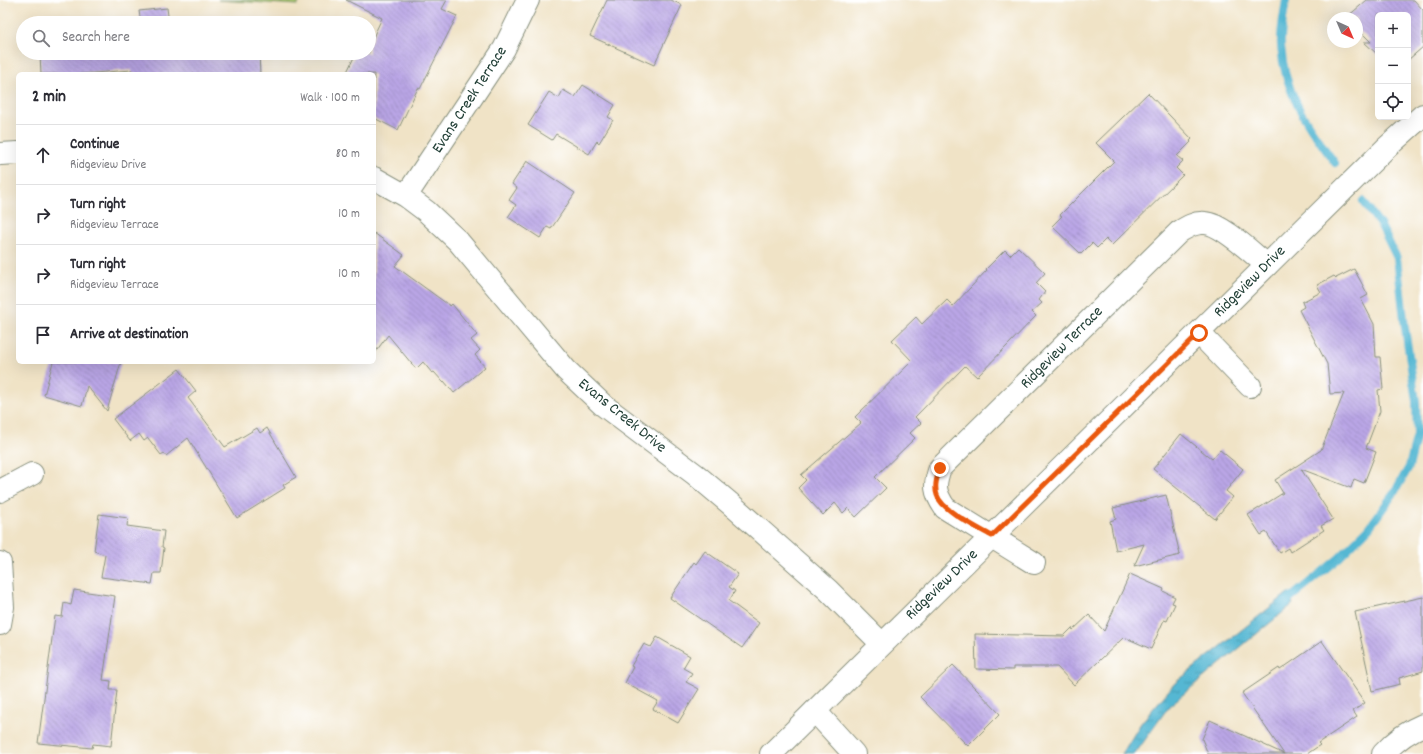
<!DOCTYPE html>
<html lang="en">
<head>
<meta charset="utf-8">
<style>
  body { margin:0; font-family:Dekko,sans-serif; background:#f7f7f7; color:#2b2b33 }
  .controls { position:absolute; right:12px; top:12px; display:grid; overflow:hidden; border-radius:6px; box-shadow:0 4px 16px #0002 }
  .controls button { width:36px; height:36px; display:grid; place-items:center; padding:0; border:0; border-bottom:1px solid #e1e1e2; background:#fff; color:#2b2b33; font:20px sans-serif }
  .compass { position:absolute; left:1327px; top:12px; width:36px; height:36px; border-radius:50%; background:#fff; box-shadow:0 4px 16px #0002; rotate:136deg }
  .stop { position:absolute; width:12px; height:12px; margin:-9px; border:3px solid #ea580c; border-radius:50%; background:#fff }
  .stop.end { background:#ea580c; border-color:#fff; box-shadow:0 1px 4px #0008 }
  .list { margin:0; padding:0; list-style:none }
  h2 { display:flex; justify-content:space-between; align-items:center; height:52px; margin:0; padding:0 16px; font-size:17px }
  h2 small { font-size:13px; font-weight:400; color:#7c7c81 }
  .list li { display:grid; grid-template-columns:26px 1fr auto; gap:12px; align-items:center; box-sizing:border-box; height:60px; padding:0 16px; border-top:1px solid #e1e1e2 }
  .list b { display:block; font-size:15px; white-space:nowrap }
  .list p { margin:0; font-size:13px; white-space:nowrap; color:#7c7c81 }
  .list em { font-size:13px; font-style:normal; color:#7c7c81 }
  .icon { flex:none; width:22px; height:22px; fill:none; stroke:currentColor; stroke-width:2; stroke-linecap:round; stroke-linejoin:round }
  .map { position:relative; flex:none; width:1423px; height:754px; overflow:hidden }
  .search { position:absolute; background:#fff; box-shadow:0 4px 16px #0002; left:16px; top:16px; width:360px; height:44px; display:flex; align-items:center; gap:10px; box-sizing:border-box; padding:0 14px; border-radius:22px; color:#7c7c81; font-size:15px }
  .panel { position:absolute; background:#fff; box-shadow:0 4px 16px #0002; left:16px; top:72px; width:360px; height:292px; border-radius:6px }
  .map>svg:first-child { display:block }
  .grass { fill:url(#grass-dots); stroke:#648251 }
  .water { fill:url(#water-ripples); stroke:#3a7a84 }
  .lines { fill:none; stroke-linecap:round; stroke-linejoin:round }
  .stream { stroke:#54b7d3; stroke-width:8 }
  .building { fill:url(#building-back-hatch) }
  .minor-casing { stroke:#88907d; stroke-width:24 }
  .tertiary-casing { stroke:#88907d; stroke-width:24 }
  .minor { stroke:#fff; stroke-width:22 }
  .tertiary { stroke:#fff; stroke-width:22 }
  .route { stroke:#ea580c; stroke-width:5 }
  .labels { text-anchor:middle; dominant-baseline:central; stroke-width:3; stroke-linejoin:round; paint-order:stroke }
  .street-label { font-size:16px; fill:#1f3d34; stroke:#fff }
</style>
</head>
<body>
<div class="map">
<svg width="1423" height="754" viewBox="0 0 1423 754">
  <defs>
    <pattern id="grass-dots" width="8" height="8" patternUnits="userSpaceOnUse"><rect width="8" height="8" fill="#a8c66e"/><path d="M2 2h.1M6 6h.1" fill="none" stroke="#88a25b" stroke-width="1.8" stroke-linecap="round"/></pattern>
    <pattern id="water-ripples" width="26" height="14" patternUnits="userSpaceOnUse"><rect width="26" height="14" fill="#54b7d3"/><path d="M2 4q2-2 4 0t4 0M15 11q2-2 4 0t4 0" fill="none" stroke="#4596ac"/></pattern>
    <pattern id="building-back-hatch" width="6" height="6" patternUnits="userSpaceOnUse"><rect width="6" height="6" fill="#baa6e6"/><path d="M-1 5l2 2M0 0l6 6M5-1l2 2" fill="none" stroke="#9788bb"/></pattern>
  </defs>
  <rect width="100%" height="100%" fill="#fff"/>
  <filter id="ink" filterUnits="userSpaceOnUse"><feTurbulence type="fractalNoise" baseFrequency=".025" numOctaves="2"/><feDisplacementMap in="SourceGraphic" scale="8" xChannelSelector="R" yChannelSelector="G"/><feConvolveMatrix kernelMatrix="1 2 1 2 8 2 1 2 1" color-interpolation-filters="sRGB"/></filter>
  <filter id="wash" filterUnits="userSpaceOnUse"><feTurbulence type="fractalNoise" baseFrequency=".012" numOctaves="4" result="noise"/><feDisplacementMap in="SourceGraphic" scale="16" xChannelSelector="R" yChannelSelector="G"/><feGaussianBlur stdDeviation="0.9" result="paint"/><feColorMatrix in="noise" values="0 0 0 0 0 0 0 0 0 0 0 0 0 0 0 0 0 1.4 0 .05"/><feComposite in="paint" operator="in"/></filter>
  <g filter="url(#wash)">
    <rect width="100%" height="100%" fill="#f0e3c6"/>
    <path class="grass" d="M218,0H300L298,5Z"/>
    <path class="water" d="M1288,593L1293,604L1169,706L1135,754H1122L1141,723L1175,683Z"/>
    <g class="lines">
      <path class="stream" d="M1286,0C1284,14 1280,32 1281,46C1284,93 1308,126 1335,163
        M1283,604L1339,558L1369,528L1394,493L1409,467L1417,435L1416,401L1405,328L1397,258L1381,226L1363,201"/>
    </g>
    <g id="blocks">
      <path class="building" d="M346,0H447L442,9L457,16L420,89L418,88L398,130L374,118V74H346L356,53H369V46L382,18Z
        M607,0H671L682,5L654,65L590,36Z
        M1367,0H1414L1423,10V47L1408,60V15H1378V55L1364,42H1371L1357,28V18L1347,17Z
        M167,8L169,23H141L139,11Z
        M40,53H259L260,74H132V70L81,74H41Z
        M583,85L615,105L608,117L613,120L599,143L597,141L589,154L556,134L552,140L528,125L549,92L559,98L563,90L575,97Z
        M1148,93L1192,139L1190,141L1191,142L1177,156L1183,161L1176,168L1183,175L1112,245L1106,239L1097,248L1092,243L1081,254L1052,226L1062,216L1060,215L1114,161L1096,143Z
        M527,161L575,193L551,229L547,227L540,238L508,217L516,205L509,200L517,188L512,184Z
        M374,233L404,255L395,266L450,306L452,304L477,335L471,340L480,350L475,355L485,367L454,393L444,381L443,382L434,372L432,373L423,362L416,369L388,335L374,354Z
        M1018,247L1045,273L1036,283L1045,292L1039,300L1042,303L1032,312L1036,316L977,377L965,366L915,417L921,423L910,433L915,438L875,477L886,488L856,517L848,508L843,513L835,503L823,515L798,488L806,480L801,475L861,423L855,417L912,361L892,340L916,317L922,324L947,300L953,306L987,270L986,269L1005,250L1010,255Z
        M1354,269L1368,295L1361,299L1374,324L1376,357H1380L1383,389L1378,390L1380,411L1366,448L1376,452L1364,483L1354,479L1351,488L1301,469L1333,519L1321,526L1324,530L1290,552L1288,548L1280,553L1266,532L1261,535L1248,515L1283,493L1275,480L1321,450L1344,393L1330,394L1327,364L1299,310L1304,307L1302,302L1321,292L1317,285L1334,276L1336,278Z
        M53,362H121L107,411L87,386L82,406L44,395Z
        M179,369L196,391L188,398L225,447L257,428L260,433L267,428L296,477L283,485L285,488L237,518L188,438L166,456L164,453L161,455L148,438L144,441L139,434L130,441L113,419Z
        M1181,434L1212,459L1220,450L1243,469L1226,491L1233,497L1215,519L1153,469Z
        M1166,495L1180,555L1134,566L1144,544L1116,551L1110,521L1116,519L1113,508Z
        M99,514L128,518L127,526L164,531L162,547L164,548L161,573H154L152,584L101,577L105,555L94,551Z
        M705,551L738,574L729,587L735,591L729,601L759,623L742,648L670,598L694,562L696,564Z
        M1130,574L1164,589L1163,591L1175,597L1172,603L1175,604L1167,621L1164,620L1151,649L1124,637L1074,685L1057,667H1013V670L976,669L975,634L1064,636L1072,628L1073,630L1089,615L1104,631Z
        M74,590L115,596L103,680L111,681L110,690H117L111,746L93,744L92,748L38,743L55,616L62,617L64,603L71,605Z
        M1423,597V671L1399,678L1400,684L1372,691L1355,612Z
        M657,637L690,656L683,668L692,673L686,682L699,689L678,723L653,709L658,701L625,683L633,667L631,666L644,644L651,647Z
        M1322,641L1365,703L1353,711L1357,717L1318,743L1320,745L1307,754H1208L1202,739L1210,720L1284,754L1242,693L1279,668L1280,670Z
        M953,665L1000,714L968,746L920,697Z"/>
    </g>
  </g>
  <g filter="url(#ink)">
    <use href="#blocks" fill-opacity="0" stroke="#88907d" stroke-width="1"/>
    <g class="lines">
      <defs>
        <path id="minor" d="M0,154L18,153
          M374,178L406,196L426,211L458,241L566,370L603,405L696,475L733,506L828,590L882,644
          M406,196L504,49L528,0
          M1199,333L1250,386
          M0,491L32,474
          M0,563L3,607L0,624
          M1034,563L945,508C934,492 934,485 940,468L1179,232C1187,227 1195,222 1205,223C1222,224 1253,254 1267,265
          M815,711L854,754
          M1383,754C1394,742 1408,731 1423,725"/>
        <path id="tertiary" d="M771,754L1385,149L1423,115"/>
      </defs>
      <use href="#minor" class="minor-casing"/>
      <use href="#tertiary" class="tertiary-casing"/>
      <use href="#minor" class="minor"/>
      <use href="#tertiary" class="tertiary"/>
    </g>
  </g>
  <g class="lines" filter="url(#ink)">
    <path class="route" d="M940,468C937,477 934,486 937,495C941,510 978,528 992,536L1199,333"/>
  </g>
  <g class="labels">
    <g class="street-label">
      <text transform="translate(470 100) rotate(-57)">Evans Creek Terrace</text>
      <text transform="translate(1250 282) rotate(-45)">Ridgeview Drive</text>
      <text transform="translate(1062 348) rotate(-45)">Ridgeview Terrace</text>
      <text transform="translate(622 416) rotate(39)">Evans Creek Drive</text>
      <text transform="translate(942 585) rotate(-44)">Ridgeview Drive</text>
    </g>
  </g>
</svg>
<div class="controls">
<button>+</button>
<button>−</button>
<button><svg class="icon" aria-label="locate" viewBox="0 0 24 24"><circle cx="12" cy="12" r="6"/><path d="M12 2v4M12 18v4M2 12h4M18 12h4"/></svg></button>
</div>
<svg class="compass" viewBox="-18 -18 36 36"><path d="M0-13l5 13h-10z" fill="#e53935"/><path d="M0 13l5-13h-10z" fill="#7c7c81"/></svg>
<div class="stop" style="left:1199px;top:333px"></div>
<div class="stop end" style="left:940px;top:468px"></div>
<div class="search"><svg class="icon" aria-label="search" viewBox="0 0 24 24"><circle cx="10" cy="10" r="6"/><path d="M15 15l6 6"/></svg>Search here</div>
<section class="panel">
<h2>2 min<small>Walk · 100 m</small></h2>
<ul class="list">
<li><svg class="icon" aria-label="ahead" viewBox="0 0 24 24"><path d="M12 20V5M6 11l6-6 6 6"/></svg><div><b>Continue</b><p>Ridgeview Drive</p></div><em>80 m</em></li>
<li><svg class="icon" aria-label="right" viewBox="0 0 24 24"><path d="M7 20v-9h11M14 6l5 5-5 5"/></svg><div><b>Turn right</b><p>Ridgeview Terrace</p></div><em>10 m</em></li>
<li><svg class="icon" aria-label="right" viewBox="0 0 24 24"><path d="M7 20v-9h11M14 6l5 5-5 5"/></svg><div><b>Turn right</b><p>Ridgeview Terrace</p></div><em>10 m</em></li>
<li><svg class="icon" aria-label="arrive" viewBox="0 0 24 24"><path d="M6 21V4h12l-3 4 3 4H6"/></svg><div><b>Arrive at destination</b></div></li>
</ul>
</section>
</div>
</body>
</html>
